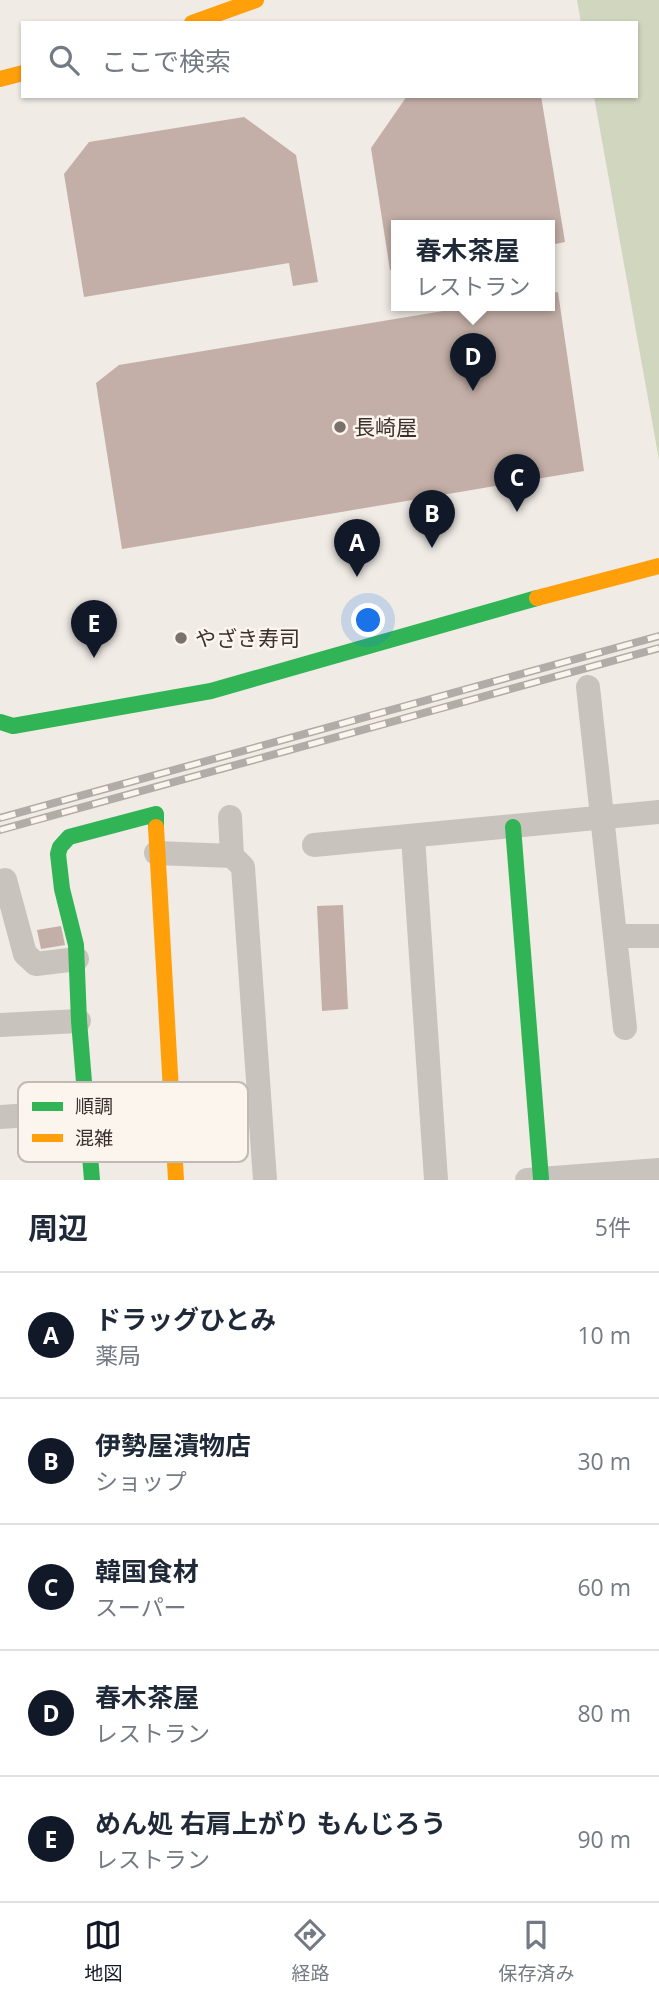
<!DOCTYPE html>
<html lang="ja">
<head>
<meta charset="utf-8">
<style>
  body { margin:0; font-family:"Open Sans","Noto Sans JP",sans-serif; background:#f6f6f7; color:#1f2937 }
  .you { position:absolute; left:369px; top:621px; width:24px; height:24px; margin:-18px; border:5px solid #fff; border-radius:50%; background:#1a73e8; box-shadow:0 0 0 10px #1a73e833 }
  .badge { display:grid; place-items:center; width:46px; height:46px; border-radius:50%; background:#111827; color:#fff; font-size:23px; font-weight:700 }
  .pin { position:absolute; translate:-50% -58px; filter:drop-shadow(0 2px 4px #0008) }
  .pin::after { content:''; position:absolute; top:37px; width:24px; height:21px; background:inherit; clip-path:polygon(0 0,100% 0,50% 100%) }
  .popup { position:absolute; left:391px; top:220px; width:164px; height:91px; box-sizing:border-box; display:grid; place-content:center; border-radius:0px; background:#fff; filter:drop-shadow(0 2px 5px #0005); font-size:23px; white-space:nowrap; color:#747a83 }
  .popup b { font-size:26px; color:#1f2937 }
  .popup::after { content:''; position:absolute; left:50%; top:100%; margin-left:-14px; border:14px solid transparent; border-top-color:#fff }
  .list { margin:0; padding:0; list-style:none }
  h2 { display:flex; justify-content:space-between; align-items:center; height:91px; margin:0; padding:0 28px; font-size:30px }
  h2 small { font-size:23px; font-weight:400; color:#747a83 }
  .list li { display:grid; grid-template-columns:46px 1fr auto; gap:21px; align-items:center; box-sizing:border-box; height:126px; padding:0 28px; border-top:2px solid #e0e1e3 }
  .list b { display:block; font-size:26px; white-space:nowrap }
  .list p { margin:0; font-size:23px; white-space:nowrap; color:#747a83 }
  .list em { font-size:23px; font-style:normal; color:#747a83 }
  .icon { flex:none; width:38px; height:38px; fill:none; stroke:currentColor; stroke-width:2; stroke-linecap:round; stroke-linejoin:round }
  .map { position:relative; flex:none; width:659px; height:1180px; overflow:hidden }
  .search { position:absolute; background:#fff; box-shadow:0 2px 5px #0004; left:21px; right:21px; top:21px; height:77px; display:flex; align-items:center; gap:18px; box-sizing:border-box; padding:0 24px; border-radius:0px; color:#747a83; font-size:26px }
  .sheet { height:721px; background:#fff }
  nav { display:flex; justify-content:space-around; align-items:center; box-sizing:border-box; height:98px; border-top:2px solid #e0e1e3; background:#fff; font-size:19px; color:#747a83 }
  nav a { display:grid; justify-items:center; gap:4px }
  nav .on { color:#111827 }
  .map>svg:first-child { display:block }
  .green { fill:#d1d6bf }
  .building { fill:#c3afa7 }
  .lines { fill:none; stroke-linecap:round; stroke-linejoin:round }
  .street { stroke:#c9c3be; stroke-width:24 }
  .fast { stroke:#30b455; stroke-width:16 }
  .slow { stroke:#ff9f0a; stroke-width:16 }
  .rail-casing { stroke:#b1aca8; stroke-width:8 }
  .rail { stroke:#fbf5ee; stroke-width:5; stroke-dasharray:16; stroke-linecap:butt }
  .poi-dot { fill:#7a716c; stroke:#fbf5ee; stroke-width:2.5 }
  .labels { text-anchor:middle; dominant-baseline:central; stroke-width:5; stroke-linejoin:round; paint-order:stroke }
  .poi-label { font-size:21px; fill:#3b302b; stroke:#fbf5ee; text-anchor:start }
  .key { fill:#fbf5ee; stroke:#c1bab4; stroke-width:2 }
  .key-label { font-size:19px; fill:#3b302b }
</style>
</head>
<body>
<div class="map">
<svg width="659" height="1180" viewBox="0 0 659 1180">
  <rect width="100%" height="100%" fill="#f0ebe5"/>
  <path class="green" d="M577,0H659V460L594,96H636V23H581Z"/>
  <path class="building" d="M407,96H541L565,242L550,245V225H396V270H390L371,148Z
    M244,117L296,155L318,282L293,286L289,263L84,297L64,174L89,142Z
    M558,292L584,471L122,549L96,383L119,365L479,305H550V293Z
    M343,905L348,1009L322,1011L317,906Z
    M61,926L65,945L41,949L37,930Z"/>
  <g class="lines">
    <path class="street" d="M588,687L625,1028
      M230,817L232,856
      M413,837L436,1180
      M314,845L659,812
      M156,853L232,856L243,867L265,1180
      M5,880L25,954L36,964L77,959
      M616,936H659
      M0,1025L79,1021
      M0,1117L88,1111
      M527,1180L659,1170"/>
    <path class="fast" d="M0,722L13,726L211,691L537,598
      M513,827L541,1179
      M92,1180L79,1021L76,945L62,889L58,854L60,847L69,837L156,814V827"/>
    <path class="slow" d="M192,23L256,0
      M0,79L23,73
      M537,598L659,566
      M156,827L176,1180"/>
    <defs>
      <path id="rail" d="M0,818L659,636
        M0,830L659,648"/>
    </defs>
    <use href="#rail" class="rail-casing"/>
    <use href="#rail" class="rail"/>
  </g>
  <g class="poi-dot">
    <circle cx="340" cy="427" r="7"/>
    <circle cx="181" cy="638" r="7"/>
  </g>
  <g class="labels">
    <g class="poi-label">
      <text x="354" y="427">長崎屋</text>
      <text x="195" y="638">やざき寿司</text>
    </g>
  </g>
  <rect x="18" y="1082" width="230" height="80" rx="10" class="key"/>
  <rect x="32" y="1102" width="31" height="9" fill="#30b455"/>
  <rect x="32" y="1134" width="31" height="8" fill="#ff9f0a"/>
  <g class="key-label">
    <text x="75" y="1113">順調</text>
    <text x="75" y="1145">混雑</text>
  </g>
</svg>
<div class="you"></div>
<div class="pin badge" style="left:357px;top:577px">A</div>
<div class="pin badge" style="left:432px;top:548px">B</div>
<div class="pin badge" style="left:517px;top:512px">C</div>
<div class="pin badge" style="left:473px;top:391px">D</div>
<div class="popup"><b>春木茶屋</b>レストラン</div>
<div class="pin badge" style="left:94px;top:658px">E</div>
<div class="search"><svg class="icon" aria-label="search" viewBox="0 0 24 24"><circle cx="10" cy="10" r="6"/><path d="M15 15l6 6"/></svg>ここで検索</div>
</div>
<section class="sheet">
<h2>周辺<small>5件</small></h2>
<ul class="list">
<li><span class="badge">A</span><div><b>ドラッグひとみ</b><p>薬局</p></div><em>10 m</em></li>
<li><span class="badge">B</span><div><b>伊勢屋漬物店</b><p>ショップ</p></div><em>30 m</em></li>
<li><span class="badge">C</span><div><b>韓国食材</b><p>スーパー</p></div><em>60 m</em></li>
<li><span class="badge">D</span><div><b>春木茶屋</b><p>レストラン</p></div><em>80 m</em></li>
<li><span class="badge">E</span><div><b>めん処 右肩上がり もんじろう</b><p>レストラン</p></div><em>90 m</em></li>
</ul>
</section>
<nav>
<a class="on"><svg class="icon" aria-label="map" viewBox="0 0 24 24"><path d="M3 6l6-2 6 2 6-2v14l-6 2-6-2-6 2zM9 4v14M15 6v14"/></svg>地図</a>
<a><svg class="icon" aria-label="directions" viewBox="0 0 24 24"><path d="M12 3l9 9-9 9-9-9zM9 14v-3h6M13 9l2 2-2 2"/></svg>経路</a>
<a><svg class="icon" aria-label="saved" viewBox="0 0 24 24"><path d="M7 4h10v16l-5-4-5 4z"/></svg>保存済み</a>
</nav>
</body>
</html>
